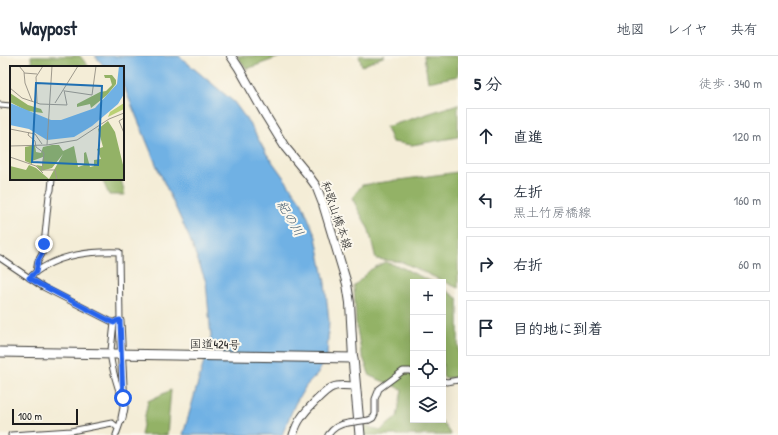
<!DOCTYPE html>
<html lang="ja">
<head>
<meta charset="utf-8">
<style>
  body { margin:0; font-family:"Patrick Hand","Klee One",sans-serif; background:#f2f2f3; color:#1f2937 }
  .controls { position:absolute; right:12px; bottom:12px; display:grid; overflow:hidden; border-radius:0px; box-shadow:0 4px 16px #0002 }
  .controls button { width:36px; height:36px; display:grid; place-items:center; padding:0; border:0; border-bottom:1px solid #e0e1e3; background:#fff; color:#1f2937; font:20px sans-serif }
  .scale { position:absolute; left:12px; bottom:10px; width:66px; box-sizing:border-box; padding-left:4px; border:2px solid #1c1c1c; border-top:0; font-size:11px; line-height:14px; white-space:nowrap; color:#1c1c1c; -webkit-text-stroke:3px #fbf7ec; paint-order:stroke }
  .stop { position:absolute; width:12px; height:12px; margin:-9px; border:3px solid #2563eb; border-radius:50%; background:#fff }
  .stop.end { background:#2563eb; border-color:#fff; box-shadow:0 1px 4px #0008 }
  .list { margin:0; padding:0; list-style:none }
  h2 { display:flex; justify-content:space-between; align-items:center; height:52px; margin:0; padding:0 16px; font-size:17px }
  h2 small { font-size:13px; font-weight:400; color:#747a83 }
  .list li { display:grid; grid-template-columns:26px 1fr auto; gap:12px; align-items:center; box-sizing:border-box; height:56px; margin:0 8px 8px; padding:0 8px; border:1px solid #e0e1e3; border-radius:0px }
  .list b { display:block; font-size:15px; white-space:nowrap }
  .list p { margin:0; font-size:13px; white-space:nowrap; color:#747a83 }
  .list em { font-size:13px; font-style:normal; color:#747a83 }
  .icon { flex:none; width:22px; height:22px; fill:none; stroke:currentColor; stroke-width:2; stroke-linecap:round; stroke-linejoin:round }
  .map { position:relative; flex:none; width:458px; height:379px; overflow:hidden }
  header { display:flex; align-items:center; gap:24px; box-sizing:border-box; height:56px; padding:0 20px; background:#fff; border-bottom:1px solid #e0e1e3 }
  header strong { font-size:19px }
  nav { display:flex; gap:22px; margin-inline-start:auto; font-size:14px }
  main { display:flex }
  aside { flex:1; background:#fff }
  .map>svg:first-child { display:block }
  .forest { fill:#93b266; stroke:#586741 }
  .water { fill:#70b1e4; stroke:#466680 }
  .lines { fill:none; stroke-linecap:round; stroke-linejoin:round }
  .street-casing { stroke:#3c3b38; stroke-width:7 }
  .secondary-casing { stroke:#3c3b38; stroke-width:9 }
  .primary-casing { stroke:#3c3b38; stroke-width:10 }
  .highway-casing { stroke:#3c3b38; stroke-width:11 }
  .street { stroke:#fff; stroke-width:5 }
  .secondary { stroke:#fff; stroke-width:7 }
  .primary { stroke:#fff; stroke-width:8 }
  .highway { stroke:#fff; stroke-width:9 }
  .street-bridge-casing { stroke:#3c3b38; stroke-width:7; stroke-linecap:butt }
  .street-bridge { stroke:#fff; stroke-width:5 }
  .route { stroke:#2563eb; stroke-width:5 }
  .labels { text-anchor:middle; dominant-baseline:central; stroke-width:4; stroke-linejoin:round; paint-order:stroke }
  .street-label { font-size:12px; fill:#1c1c1c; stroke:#fbf7ec }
  .water-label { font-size:13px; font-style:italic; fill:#3e586c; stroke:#fbf7ec }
  .inset-road { fill:none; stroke:#9e998c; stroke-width:1 }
  .view { fill:#1f6fb2; fill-opacity:0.15; stroke:#1f6fb2; stroke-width:2 }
  .inset-edge { fill:none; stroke:#1c1c1c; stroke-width:2 }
</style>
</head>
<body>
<header>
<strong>Waypost</strong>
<nav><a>地図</a><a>レイヤ</a><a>共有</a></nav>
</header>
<main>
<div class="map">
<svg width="458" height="379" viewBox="0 0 458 379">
  <rect width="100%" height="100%" fill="#fbf7ec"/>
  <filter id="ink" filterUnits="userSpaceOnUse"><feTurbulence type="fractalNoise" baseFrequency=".025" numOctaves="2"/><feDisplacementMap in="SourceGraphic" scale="8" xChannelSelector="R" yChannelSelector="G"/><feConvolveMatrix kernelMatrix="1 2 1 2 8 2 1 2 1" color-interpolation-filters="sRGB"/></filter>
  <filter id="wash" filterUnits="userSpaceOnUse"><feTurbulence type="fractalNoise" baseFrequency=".012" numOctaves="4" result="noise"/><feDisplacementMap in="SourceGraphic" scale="16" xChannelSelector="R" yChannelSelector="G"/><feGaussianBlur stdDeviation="0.9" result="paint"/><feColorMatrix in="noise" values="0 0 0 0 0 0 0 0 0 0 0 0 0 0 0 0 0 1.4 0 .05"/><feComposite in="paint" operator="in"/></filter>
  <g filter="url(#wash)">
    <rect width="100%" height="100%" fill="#f4edd7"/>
    <path class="forest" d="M31,0H80L89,11H32Z
      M237,0H282L247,13Z
      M359,0H385L362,10Z
      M424,0H458V20L428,26Z
      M458,48V81L412,89L392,86L386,71Z
      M458,116V232L402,206L376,203L369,174L352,142L362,129Z
      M102,123H121L125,139H109Z
      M385,206L401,211L432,226H413V364H441L451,379H364L362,368L380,375L397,361L402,333L370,320L361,296L356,267L354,230L370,214Z
      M443,232L458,243V321L447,322L443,321Z
      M171,334L167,379H141L148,345Z"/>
    <path class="water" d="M95,0H179L234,46L250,68L266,97L302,147L316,181L325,227L329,265L327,301L317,319L306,330L295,348L282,379H183L211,281L206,226L189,181L158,113L125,33L123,31V11H105Z"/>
  </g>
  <g filter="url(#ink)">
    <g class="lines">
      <defs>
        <path id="street" d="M0,49L11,50
          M0,202L43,231L114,267
          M36,216C59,199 92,195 119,196L120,265H116L114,267
          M29,222L36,216L38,205L42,198L44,189L49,139L51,134L52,123
          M111,294L114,267
          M111,303C113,316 116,327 121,340L123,341
          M443,325L447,326L458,324
          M369,364L373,362L375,358V343L379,333L403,315H410L413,317
          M11,379L71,375L112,367L118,372
          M116,379L122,362
          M328,379C333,372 340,368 348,367"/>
        <path id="secondary" d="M120,265L124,352L122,362
          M293,379C295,373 297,367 301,362C305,355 326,333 333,331C339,328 349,330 355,330"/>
        <path id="primary" d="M231,0L239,12L266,60L285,91L308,119L316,130L323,148L347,228L350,247L353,302"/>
        <path id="highway" d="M0,296L353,302L360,379"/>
      </defs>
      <use href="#street" class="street-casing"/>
      <use href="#secondary" class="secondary-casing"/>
      <use href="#primary" class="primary-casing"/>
      <use href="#highway" class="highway-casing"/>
      <use href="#street" class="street"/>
      <use href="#secondary" class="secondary"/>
      <use href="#primary" class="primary"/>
      <use href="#highway" class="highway"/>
      <defs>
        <path id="street-bridge" d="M348,367L369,364"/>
      </defs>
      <use href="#street-bridge" class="street-bridge-casing"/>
      <use href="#street-bridge" class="street-bridge"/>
    </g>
  </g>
  <g class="lines" filter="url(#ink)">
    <path class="route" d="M44,188L42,198L38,205L36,216L29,222L43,230L114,267L116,265L120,264L123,342"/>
  </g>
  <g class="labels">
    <g class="street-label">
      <text transform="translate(337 159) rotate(71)">和歌山橋本線</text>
      <text transform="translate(215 288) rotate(1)">国道424号</text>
    </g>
    <g class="water-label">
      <text transform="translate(291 162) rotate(59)">紀の川</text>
    </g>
  </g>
  <g transform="translate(10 10)">
    <rect width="114" height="114" fill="#f4edd7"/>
    <path d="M114,37V43L98,51L100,46Z" fill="#bad074"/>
    <path d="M94,9H102L106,14V18L97,29L81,42L80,38L67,41V38L90,26L96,25L102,19L100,12H95ZM0,27L18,39L31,43L33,47L17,45L0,36ZM98,55L105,66L114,103V114H0V100L16,104L19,99L26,102L39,113L53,88L42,102L31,105L26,99L32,100L33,91L22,95V98L15,95V81L25,79L26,86L31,87L33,81L42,79H49L53,85L64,80L68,101L74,99V87L76,86L80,101L84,100V94L91,93L87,83L93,81L88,63Z" fill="#93b266"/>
    <path d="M109,0H114V28L108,38L82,60L64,71L37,74L19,63L0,59V37L41,54H51L85,42L107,18Z" fill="#70b1e4"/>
    <path class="inset-road" d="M9,0L14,6L15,17L22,35M14,7L27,8M0,22L12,32L30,38L57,39L54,24M55,25L82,29L86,0M27,37L26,11L33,0M45,37L68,0M114,52L109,55L114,67M0,63L25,68L32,78M19,66L18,69L25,75L26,81L34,87L32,104H45L47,114M37,79L67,74L99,53L114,47M0,80L37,79L42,0M0,91L26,100L33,107"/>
    <path class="view" d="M26,17L92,20L88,99L22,96Z"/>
    <rect width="114" height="114" class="inset-edge"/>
  </g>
</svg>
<div class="controls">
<button>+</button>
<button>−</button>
<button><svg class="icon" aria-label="locate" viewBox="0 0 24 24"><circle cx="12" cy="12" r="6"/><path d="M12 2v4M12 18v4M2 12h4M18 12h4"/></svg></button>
<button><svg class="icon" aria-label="layers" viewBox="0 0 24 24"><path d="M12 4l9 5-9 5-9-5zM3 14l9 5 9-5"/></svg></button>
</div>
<div class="scale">100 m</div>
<div class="stop" style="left:123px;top:342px"></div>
<div class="stop end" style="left:44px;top:188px"></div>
</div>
<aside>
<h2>5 分<small>徒歩 · 340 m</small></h2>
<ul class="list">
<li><svg class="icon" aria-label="ahead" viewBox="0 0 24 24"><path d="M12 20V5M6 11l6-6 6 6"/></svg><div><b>直進</b></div><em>120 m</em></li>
<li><svg class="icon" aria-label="left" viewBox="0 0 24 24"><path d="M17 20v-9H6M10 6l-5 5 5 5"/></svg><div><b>左折</b><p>黒土竹房橋線</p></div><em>160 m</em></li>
<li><svg class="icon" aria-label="right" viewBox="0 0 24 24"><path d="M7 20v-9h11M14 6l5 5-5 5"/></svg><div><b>右折</b></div><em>60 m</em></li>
<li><svg class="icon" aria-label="arrive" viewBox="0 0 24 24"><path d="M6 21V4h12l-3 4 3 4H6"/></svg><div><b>目的地に到着</b></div></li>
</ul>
</aside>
</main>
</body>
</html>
